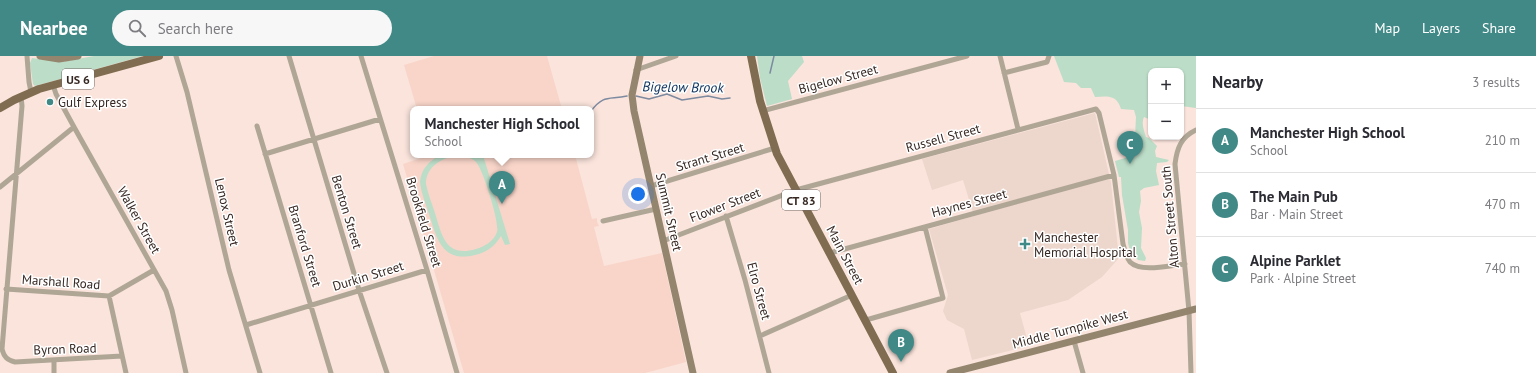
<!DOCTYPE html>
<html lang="en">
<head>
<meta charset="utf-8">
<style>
  body { margin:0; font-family:"PT Sans",sans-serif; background:#f7f7f7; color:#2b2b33 }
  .controls { position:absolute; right:12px; top:12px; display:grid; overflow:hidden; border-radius:8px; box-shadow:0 1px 3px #0004 }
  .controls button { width:36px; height:36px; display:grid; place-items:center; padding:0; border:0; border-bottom:1px solid #e1e1e2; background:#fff; color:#2b2b33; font:20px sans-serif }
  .you { position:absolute; left:638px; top:138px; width:14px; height:14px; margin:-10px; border:3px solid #fff; border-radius:50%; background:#1a73e8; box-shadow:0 0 0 6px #1a73e833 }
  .badge { display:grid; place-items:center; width:26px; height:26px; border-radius:50%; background:#418987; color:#fff; font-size:13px; font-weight:700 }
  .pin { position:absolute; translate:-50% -33px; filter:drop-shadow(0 1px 2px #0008) }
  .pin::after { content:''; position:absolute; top:21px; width:14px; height:12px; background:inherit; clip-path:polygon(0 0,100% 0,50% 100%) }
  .popup { position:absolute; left:410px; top:50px; width:184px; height:52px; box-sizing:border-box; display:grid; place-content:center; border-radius:8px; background:#fff; filter:drop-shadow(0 1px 3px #0005); font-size:13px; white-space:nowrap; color:#7c7c81 }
  .popup b { font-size:15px; color:#2b2b33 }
  .popup::after { content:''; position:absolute; left:50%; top:100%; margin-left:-8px; border:8px solid transparent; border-top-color:#fff }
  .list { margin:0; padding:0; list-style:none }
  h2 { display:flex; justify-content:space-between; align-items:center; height:52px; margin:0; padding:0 16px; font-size:17px }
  h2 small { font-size:13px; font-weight:400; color:#7c7c81 }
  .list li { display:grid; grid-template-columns:26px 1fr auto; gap:12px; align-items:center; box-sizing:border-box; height:64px; padding:0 16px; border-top:1px solid #e1e1e2 }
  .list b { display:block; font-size:15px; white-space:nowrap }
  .list p { margin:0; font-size:13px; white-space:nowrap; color:#7c7c81 }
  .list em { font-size:13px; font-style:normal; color:#7c7c81 }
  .icon { flex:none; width:22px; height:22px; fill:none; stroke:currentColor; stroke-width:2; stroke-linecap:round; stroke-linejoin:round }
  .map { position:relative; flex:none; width:1196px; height:317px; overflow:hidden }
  header { display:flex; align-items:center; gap:24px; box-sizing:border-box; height:56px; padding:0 20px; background:#418987; color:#fff }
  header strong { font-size:19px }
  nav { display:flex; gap:22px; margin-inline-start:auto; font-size:14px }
  .search { width:280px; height:36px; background:#f7f7f7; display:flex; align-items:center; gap:10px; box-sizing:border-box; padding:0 14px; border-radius:22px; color:#7c7c81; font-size:15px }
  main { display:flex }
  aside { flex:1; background:#fff }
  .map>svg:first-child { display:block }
  .built { fill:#f9d5c9 }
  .medical { fill:#edd6cc }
  .green { fill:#bcddc8; fill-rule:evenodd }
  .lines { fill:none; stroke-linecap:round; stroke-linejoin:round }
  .stream { stroke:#7d8aa0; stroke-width:1.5 }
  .street { stroke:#b0a696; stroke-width:5 }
  .secondary { stroke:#94856e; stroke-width:7 }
  .primary { stroke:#806d51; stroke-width:8 }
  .poi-dot { fill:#418987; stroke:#fff; stroke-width:1.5 }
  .labels { text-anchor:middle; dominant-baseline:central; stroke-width:3; stroke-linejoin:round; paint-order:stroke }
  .shield { fill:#fff; stroke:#726865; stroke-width:1 }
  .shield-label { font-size:12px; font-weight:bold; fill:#362823 }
  .street-label { font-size:13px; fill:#362823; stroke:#fff }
  .poi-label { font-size:13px; fill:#362823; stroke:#fff; text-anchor:start }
  .water-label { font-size:14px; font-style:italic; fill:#133660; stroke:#fff }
</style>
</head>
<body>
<header>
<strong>Nearbee</strong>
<div class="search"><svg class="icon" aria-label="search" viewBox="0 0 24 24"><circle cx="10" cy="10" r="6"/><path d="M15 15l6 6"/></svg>Search here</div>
<nav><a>Map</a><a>Layers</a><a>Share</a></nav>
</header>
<main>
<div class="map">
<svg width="1196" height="317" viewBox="0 0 1196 317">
  <rect width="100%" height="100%" fill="#fae4dc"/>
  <path class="built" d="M434,0H547L562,53H417L404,9Z
    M431,99H575L592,163L597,162V166L599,170L594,171L604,210L662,197L686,306L645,317H464L403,108Z"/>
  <path class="medical" d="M1095,57L1111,127L1119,202L1102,221L1068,244L1020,257L1029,290L972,304L964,273L947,264L943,255L948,239L929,173L974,160L963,124L932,134L922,103Z"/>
  <path class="green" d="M94,0H143L35,30L33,28L30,7L32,2L61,6Z
    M757,0H802L804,6L788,25L792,43L767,50L760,22Z
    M1054,0H1196V52L1181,50V15H1151V64L1144,61C1141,68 1144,74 1146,81L1149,82L1157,90L1155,95L1156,101L1169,104L1167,106L1157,107L1156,115L1159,129L1144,132L1140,135L1141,145L1139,156L1142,172L1141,192L1146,202L1145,205L1138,204L1130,195L1128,187V174L1122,139L1121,121H1119L1115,105L1132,100V96L1129,87L1134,84L1135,81L1136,61L1134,54L1121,53C1117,39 1108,40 1095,41L1091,32H1081L1076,27L1064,26Z
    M440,99H483L510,188L505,189L501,180C495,190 486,197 475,199C442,207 437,183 429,158C426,148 421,137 420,126C421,113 429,105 440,99ZM456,100C464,100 471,101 476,106C483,113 500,168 497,176C494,185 484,191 476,193C446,202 442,180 435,157C432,148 428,138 426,128C426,111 441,102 456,100Z"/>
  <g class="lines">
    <path class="stream" d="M770,17L774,0
      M636,40L649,43L667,38L682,44L708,40L722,43L730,42
      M591,55C604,38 609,44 627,40"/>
    <path class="street" d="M27,0L29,26L31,36
      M176,0L187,36L229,214L260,317
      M289,0L359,234L387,317
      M361,0L427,214L457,317
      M1000,0L1018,73
      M636,14L676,0
      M1004,17L1047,6L1049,0
      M53,29L56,38L74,71L166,235L172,254L186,317
      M21,40L22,50L2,293C4,301 7,304 15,306L122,300
      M762,55L967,0
      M257,70L331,317
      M265,98L380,63
      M651,130L775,92
      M0,131L74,71
      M726,160L745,224L769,317
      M603,165L656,153
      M663,185L796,134L1096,53L1099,57L1114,119L1123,188C1125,194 1126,201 1130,206C1141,217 1171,209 1185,208
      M830,197L1114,119
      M6,233L109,240L154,214
      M109,240L126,317
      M866,264L943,242L925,171
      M246,269L427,214
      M760,280L852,239
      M1074,285L1083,317
      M54,304V317
      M1191,317L1189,255L1175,108C1177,92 1181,81 1196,74"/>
    <path class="secondary" d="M40,0L59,3L78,0
      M640,0L632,39L634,55L693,317
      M950,317L1196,253"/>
    <path class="primary" d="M751,0L760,45L777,98L893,317
      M0,52L14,44L39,33L159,0"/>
  </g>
  <g class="poi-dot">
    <circle cx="50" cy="46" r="4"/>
    <path d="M1023 182h4v4h4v4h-4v4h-4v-4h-4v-4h4z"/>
  </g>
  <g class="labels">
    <g class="shield">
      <rect x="62" y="13" width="32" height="20" rx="3"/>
      <rect x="782" y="134" width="38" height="20" rx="3"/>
    </g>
    <g class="shield-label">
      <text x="78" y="23">US 6</text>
      <text x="801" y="144">CT 83</text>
    </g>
    <g class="street-label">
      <text transform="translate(838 23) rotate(-15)">Bigelow Street</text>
      <text transform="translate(943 82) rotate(-15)">Russell Street</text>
      <text transform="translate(710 101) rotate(-17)">Strant Street</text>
      <text transform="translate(969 147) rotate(-15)">Haynes Street</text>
      <text transform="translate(725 149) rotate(-21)">Flower Street</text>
      <text transform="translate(227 156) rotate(77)">Lenox Street</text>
      <text transform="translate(347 156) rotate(73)">Benton Street</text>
      <text transform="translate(669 156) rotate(77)">Summit Street</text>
      <text transform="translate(1170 161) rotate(-95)">Alton Street South</text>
      <text transform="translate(139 164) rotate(61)">Walker Street</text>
      <text transform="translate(424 166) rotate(73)">Brookfield Street</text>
      <text transform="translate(305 190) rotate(73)">Branford Street</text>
      <text transform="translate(845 199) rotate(62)">Main Street</text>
      <text transform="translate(368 220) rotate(-17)">Durkin Street</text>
      <text transform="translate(61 226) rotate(4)">Marshall Road</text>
      <text transform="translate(759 235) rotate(75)">Elro Street</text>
      <text transform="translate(1070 273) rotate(-15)">Middle Turnpike West</text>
      <text transform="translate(65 293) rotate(-2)">Byron Road</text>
    </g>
    <g class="poi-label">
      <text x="58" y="46">Gulf Express</text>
      <text x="1034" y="181">Manchester<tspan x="1034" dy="15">Memorial Hospital</tspan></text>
    </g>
    <g class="water-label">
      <text transform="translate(683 31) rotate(1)">Bigelow Brook</text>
    </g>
  </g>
</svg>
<div class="controls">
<button>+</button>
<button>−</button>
</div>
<div class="you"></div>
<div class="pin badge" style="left:502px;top:148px">A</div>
<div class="popup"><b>Manchester High School</b>School</div>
<div class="pin badge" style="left:901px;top:306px">B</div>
<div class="pin badge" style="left:1130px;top:108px">C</div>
</div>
<aside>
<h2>Nearby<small>3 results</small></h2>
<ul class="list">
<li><span class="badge">A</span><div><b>Manchester High School</b><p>School</p></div><em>210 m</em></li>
<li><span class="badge">B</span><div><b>The Main Pub</b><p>Bar · Main Street</p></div><em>470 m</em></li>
<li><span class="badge">C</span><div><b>Alpine Parklet</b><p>Park · Alpine Street</p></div><em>740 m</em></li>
</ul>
</aside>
</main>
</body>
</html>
